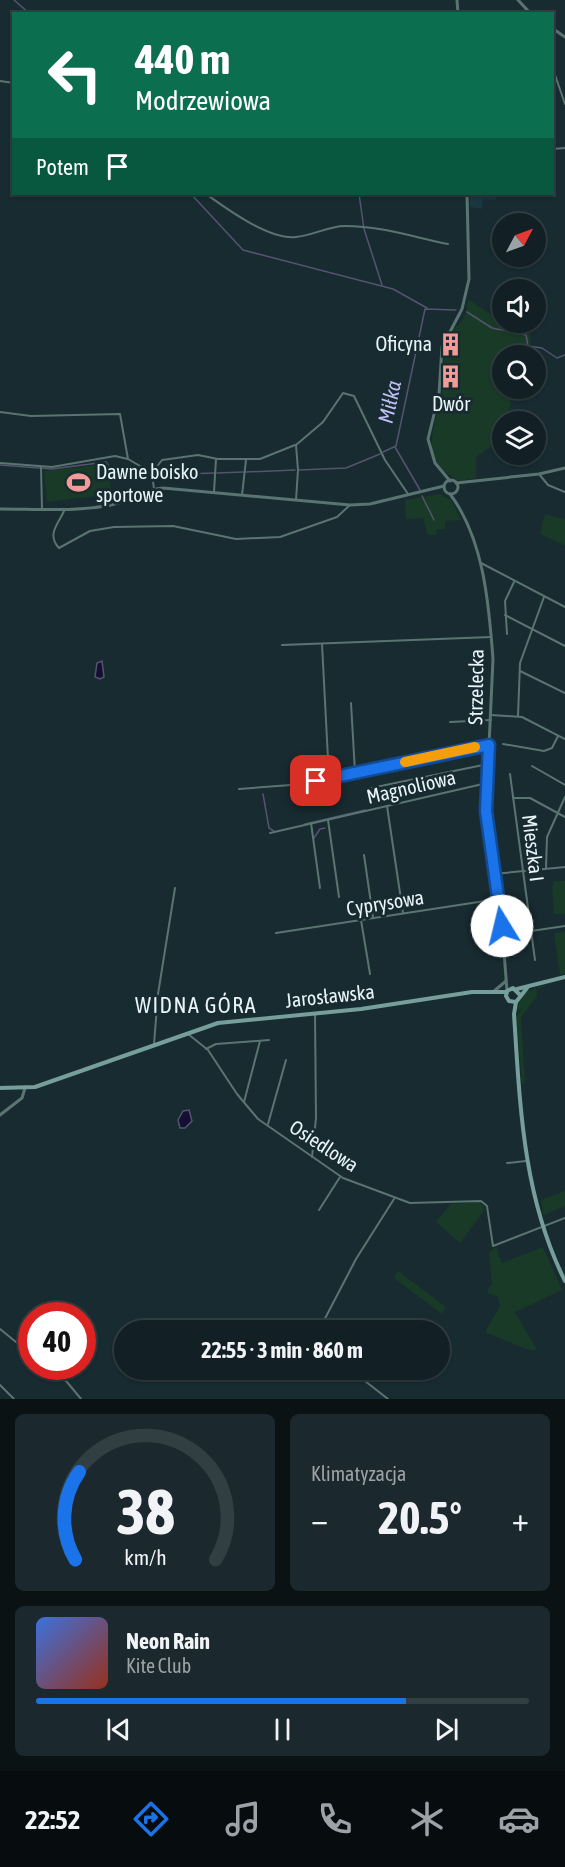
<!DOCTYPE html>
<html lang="pl">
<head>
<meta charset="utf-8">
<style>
	body { margin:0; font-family:"Asap Condensed",sans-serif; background:#1b282d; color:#f1f3f6; height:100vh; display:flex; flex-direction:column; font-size:22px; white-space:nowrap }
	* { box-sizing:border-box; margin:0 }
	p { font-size:20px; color:#9ca3a7 }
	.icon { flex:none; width:33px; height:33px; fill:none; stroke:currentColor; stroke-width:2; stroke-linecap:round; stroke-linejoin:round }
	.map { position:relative; height:1399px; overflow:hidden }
	.side { display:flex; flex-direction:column; gap:15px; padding:15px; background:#0a1214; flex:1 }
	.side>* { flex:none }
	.hud { position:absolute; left:12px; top:12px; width:542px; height:183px; border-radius:0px; box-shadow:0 2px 4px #0004,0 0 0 2px #313e42; background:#0b6e4f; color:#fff; overflow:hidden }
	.needle { width:39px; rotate:49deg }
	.tools { position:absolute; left:492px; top:213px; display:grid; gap:12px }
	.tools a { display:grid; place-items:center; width:54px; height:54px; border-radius:50%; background:#122025; box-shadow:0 2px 4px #0004,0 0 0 2px #313e42; font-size:30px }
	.speed { position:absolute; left:18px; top:1302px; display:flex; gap:12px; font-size:30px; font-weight:700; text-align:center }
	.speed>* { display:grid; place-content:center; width:78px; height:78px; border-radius:50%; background:#122025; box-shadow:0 2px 4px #0004,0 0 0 2px #313e42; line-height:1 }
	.speed .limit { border:9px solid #d22; background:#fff; color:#111 }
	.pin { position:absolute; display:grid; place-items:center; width:51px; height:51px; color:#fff; margin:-26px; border-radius:12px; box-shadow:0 3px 9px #0006 }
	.me { position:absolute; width:66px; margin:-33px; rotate:351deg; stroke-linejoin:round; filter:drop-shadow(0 0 4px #0008) }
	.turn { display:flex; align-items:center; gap:21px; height:126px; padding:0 24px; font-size:27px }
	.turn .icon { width:78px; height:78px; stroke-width:2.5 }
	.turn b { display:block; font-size:42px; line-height:51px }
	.then { display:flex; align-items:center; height:57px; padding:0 24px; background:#0003; gap:12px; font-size:22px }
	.big { font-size:45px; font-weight:700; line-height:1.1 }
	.side .widget { flex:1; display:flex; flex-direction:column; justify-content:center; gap:9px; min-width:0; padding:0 21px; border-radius:9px; background:#1b282d }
	.side .dial { align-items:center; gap:0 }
	.dial svg { height:156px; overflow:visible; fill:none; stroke:#313e42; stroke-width:7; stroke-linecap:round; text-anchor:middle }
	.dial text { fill:#f1f3f6; stroke:none }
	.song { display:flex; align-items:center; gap:18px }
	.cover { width:72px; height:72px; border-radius:9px; background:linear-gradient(135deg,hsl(220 70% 55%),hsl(10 70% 35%)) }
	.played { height:6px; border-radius:3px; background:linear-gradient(90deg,#1a73e8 75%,#313e42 75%) }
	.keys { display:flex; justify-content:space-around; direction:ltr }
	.heat { display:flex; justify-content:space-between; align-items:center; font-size:33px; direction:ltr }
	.side .tiles { flex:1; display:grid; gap:15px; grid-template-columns:1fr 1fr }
	.widget:last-child { grid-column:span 2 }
	.trip { position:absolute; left:114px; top:1320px; width:336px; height:60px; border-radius:30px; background:#122025; box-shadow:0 2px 4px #0004,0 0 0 2px #313e42; font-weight:700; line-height:60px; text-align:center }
	.dock { display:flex; height:96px; justify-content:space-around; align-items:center; background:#070d0f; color:#9ca3a7 }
	.dock .icon { width:42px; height:42px }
	.dock .active { color:#1a73e8 }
	.dock b { font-size:27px; color:#f1f3f6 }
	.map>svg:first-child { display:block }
	.built { fill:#1a363e }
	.green { fill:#193a26 }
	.water { fill:#151033; stroke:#54546e; stroke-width:1.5 }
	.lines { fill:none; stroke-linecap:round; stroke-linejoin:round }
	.stream { stroke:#54546e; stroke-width:1.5 }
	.minor { stroke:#5a7471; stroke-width:2 }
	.tertiary { stroke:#5a7471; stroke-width:3 }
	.secondary { stroke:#769f9b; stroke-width:4 }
	.route-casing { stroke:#114b97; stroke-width:15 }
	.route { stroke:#1a73e8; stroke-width:10 }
	.slow { stroke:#f59e0b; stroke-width:10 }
	.labels { text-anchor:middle; stroke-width:6; stroke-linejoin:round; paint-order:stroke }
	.poi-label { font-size:20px; fill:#e8f4f8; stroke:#182b31; text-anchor:end }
	.street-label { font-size:20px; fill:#e8f4f8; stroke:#182b31 }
	.water-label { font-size:21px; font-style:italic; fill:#c0bff6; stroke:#182b31 }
	.quarter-label { font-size:22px; letter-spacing:1.5px; fill:#e8f4f8; stroke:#182b31 }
</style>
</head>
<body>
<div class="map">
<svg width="565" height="1399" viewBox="0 0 565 1399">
	<rect width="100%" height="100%" fill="#182b31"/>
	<path class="built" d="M470,194H496V200L483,199L482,209L470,207Z"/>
	<g class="green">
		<path d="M468,299L502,322L530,331V346H523L521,355L502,356V388L514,389L506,421L502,422V442L496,443L476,457V478L460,481C416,460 435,429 442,392C445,374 442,355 447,337C449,330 460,325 462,321C466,316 467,305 468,299Z"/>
		<path d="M107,464L112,494L47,502L44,471Z"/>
		<path d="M440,494L451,500L461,520L445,521V529L436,530L437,535H428L423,518L406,519L405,500Z"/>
		<path d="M545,514L565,520V545L540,534Z"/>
		<path d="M554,881H565V914H554L552,888Z"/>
		<path d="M565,932V974L560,975L554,933Z"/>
		<path d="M548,983L543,987L536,988L537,996L521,1017L525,1083H522L516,1016L523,1008L516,1011L519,1003L517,1004L523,993Z"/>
		<path d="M565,1191V1206L543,1215L541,1200Z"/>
		<path d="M479,1202L485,1209L460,1243L436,1222L451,1204Z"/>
		<path d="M496,1247L502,1263L543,1247L562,1290L515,1312L537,1350H529L485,1332L500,1306L498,1297L488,1293V1289L492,1284L489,1252Z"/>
		<path d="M398,1271L446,1307L442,1314L394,1278Z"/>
	</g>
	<g class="water">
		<path d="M102,661L104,677L100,679L95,677L97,663Z"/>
		<path d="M189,1110L192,1121L185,1128H180L178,1120L183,1111Z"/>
	</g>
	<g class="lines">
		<g class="stream">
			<path d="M14,0L30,14"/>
			<path d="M191,194L243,250L393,289L427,308"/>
			<path d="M359,194L364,229L382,285"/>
			<path d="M467,312L492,328L526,335L528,346L542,348L557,358L565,355"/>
			<path d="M395,447L420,490"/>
			<path d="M383,452L396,446L425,309L456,310"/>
			<path d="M0,465L52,469L106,462L118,478L151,475"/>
			<path d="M299,470L346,468L380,454"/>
			<path d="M246,472L295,470"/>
			<path d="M217,473L243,472"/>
			<path d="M155,475L214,473"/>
			<path d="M422,496L434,520"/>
			<path d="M263,794L269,828L274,831"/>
			<path d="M305,824L365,810"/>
			<path d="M314,838L320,829L325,828"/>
		</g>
		<g class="minor">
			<path d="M552,66L565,104"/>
			<path d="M0,81L14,83"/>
			<path d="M552,149L565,148"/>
			<path d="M206,194C227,209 269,240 296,237C312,236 328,226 345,226C381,226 413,237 448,244"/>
			<path d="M0,412L31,416L120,414L128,459L152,473"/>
			<path d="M0,463L52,467L115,456L128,459"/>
			<path d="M41,467L42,509"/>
			<path d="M539,474L548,485L565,492"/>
			<path d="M154,489L152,473L162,460L198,455L218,459H260L295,445"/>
			<path d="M214,492L216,459"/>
			<path d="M242,495L246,460"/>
			<path d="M296,500L298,470L296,445L323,422L343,393L354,396L385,460L408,494"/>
			<path d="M64,511C59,523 46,534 59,548L90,531L114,527L173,526L236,539L280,537L337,517L350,505"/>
			<path d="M481,563L565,607"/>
			<path d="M505,615L565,646"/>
			<path d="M507,634L505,601L514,582"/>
			<path d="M322,644L329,778"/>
			<path d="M282,645L491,637"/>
			<path d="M520,671L565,693"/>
			<path d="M351,703L355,772"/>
			<path d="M491,715L522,717L565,739"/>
			<path d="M518,716L520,663L544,597"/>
			<path d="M450,722L491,720"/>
			<path d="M503,744L544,751L552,748L558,736"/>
			<path d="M532,766L565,785"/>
			<path d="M510,774L535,960"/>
			<path d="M371,788L488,764"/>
			<path d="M239,789L304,784L489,745"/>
			<path d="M513,798H530L565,817"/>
			<path d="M387,806L403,913"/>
			<path d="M328,820L339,897"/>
			<path d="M311,823L320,888"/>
			<path d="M270,833L487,783"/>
			<path d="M364,855L373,917"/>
			<path d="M546,868L547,837L565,797"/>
			<path d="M494,874L565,867"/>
			<path d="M361,920L370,974"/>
			<path d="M531,931L565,926"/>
			<path d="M276,933L498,899"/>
			<path d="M188,1034L208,1050L237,1094L258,1119L343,1178L410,1203L481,1201L487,1206L493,1246L565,1218"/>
			<path d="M154,1044L158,994L175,888"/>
			<path d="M206,1049L216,1044L269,1040"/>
			<path d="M244,1102L260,1041"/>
			<path d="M268,1124L286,1060"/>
			<path d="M312,1157L316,1118L315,1014"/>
			<path d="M507,1163L526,1161"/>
			<path d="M319,1210L340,1177"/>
			<path d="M0,1329L32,1355"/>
			<path d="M319,1330L356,1259L394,1199"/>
			<path d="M46,1366L67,1382L81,1399"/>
			<path d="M351,1370L388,1399"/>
			<path d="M0,1385L14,1399"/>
		</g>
		<g class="tertiary">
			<path d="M457,0L458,14"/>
			<path d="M518,0L531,14"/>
			<path d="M552,28L565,37"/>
			<circle cx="451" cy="487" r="7"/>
			<path d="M450,481L435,463L428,439L439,394L442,347L462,309L469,279L467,194"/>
			<path d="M456,483L539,474L565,468"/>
			<path d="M450,494C484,539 489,605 493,659L486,811L502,925L507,991"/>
			<path d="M0,509C36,509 76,512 111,505C129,502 145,489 163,488L350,505L370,504L444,486"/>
			<path d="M493,992L506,981"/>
			<path d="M0,1115L22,1098L25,1088"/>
		</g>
		<g class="secondary">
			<path d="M517,989L565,977"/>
			<path d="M520,995L513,988L507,991L506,996L509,1001L516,1002L527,988"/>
			<path d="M516,1002L514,1014C520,1106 523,1197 565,1281"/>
			<path d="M0,1088L35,1087L218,1023L361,1009L472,992H507"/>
		</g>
	</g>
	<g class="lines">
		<defs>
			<path id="route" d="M316,781L489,745L486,811L502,926"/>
		</defs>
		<use href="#route" class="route-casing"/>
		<use href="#route" class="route"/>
		<path class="slow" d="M405,762L475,747"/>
	</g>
	<defs>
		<symbol id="building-bare" viewBox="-9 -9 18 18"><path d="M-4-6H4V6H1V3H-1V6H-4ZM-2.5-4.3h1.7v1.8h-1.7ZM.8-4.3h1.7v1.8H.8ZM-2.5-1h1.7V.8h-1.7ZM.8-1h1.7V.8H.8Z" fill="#f59b97" stroke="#182b31" stroke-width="2.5" paint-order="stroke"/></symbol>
		<symbol id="stadium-bare" viewBox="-9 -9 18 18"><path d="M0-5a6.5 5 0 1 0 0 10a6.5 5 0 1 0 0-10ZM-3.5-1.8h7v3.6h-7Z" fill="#f59b97" stroke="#182b31" stroke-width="2.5" paint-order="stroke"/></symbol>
	</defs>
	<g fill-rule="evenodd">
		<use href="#building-bare" x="434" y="328" width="33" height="33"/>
		<use href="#building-bare" x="434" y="360" width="33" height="33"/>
		<use href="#stadium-bare" x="62" y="466" width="33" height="33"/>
	</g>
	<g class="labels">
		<g class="poi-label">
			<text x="432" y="351">Oficyna</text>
			<text x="451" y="411" text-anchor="middle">Dwór</text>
			<text x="96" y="479" text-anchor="start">Dawne boisko<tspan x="96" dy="23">sportowe</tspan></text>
		</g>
		<g class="street-label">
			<text transform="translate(476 687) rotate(-89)" y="7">Strzelecka</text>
			<text transform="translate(411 787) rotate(-13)" y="7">Magnoliowa</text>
			<text transform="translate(533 848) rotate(83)" y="7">Mieszka I</text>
			<text transform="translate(385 903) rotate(-9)" y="7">Cyprysowa</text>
			<text transform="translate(330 996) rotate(-6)" y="7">Jarosławska</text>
			<text transform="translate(324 1146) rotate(33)" y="7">Osiedlowa</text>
		</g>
		<g class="water-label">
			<text transform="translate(390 402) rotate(-78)" y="7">Miłka</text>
		</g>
		<g class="quarter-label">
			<text x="196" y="1013">WIDNA GÓRA</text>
		</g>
	</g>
</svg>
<div class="tools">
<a><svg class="needle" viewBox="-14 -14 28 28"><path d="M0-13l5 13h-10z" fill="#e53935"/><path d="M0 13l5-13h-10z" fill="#9ca3a7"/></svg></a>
<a><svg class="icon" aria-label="sound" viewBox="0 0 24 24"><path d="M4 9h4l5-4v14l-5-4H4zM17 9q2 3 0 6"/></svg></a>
<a><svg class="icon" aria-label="search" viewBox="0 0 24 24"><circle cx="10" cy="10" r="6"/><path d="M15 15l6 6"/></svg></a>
<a><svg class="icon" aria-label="layers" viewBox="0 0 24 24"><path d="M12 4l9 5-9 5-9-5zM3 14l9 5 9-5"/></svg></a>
</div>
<div class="speed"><div class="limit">40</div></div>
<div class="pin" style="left:316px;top:781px;background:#d93025"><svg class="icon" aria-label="arrive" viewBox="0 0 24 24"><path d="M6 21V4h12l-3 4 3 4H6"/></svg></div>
<svg class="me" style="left:502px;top:926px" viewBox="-20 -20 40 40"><circle r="19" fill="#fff"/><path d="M0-13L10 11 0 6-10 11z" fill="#1a73e8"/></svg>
<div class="trip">22:55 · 3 min · 860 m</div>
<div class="hud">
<div class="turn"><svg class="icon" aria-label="left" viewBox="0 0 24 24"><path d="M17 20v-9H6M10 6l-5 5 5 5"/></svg><div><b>440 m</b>Modrzewiowa</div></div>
<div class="then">Potem<svg class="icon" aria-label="arrive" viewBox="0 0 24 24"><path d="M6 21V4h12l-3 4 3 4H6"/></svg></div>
</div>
</div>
<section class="side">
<div class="tiles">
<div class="widget dial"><svg viewBox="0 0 100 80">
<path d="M14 69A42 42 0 1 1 86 69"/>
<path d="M14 69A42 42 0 0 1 16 24" stroke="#1a73e8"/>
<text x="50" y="56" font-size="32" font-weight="700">38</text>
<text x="50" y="72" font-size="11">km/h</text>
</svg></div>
<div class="widget"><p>Klimatyzacja</p>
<div class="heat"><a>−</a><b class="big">20.5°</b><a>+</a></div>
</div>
<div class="widget">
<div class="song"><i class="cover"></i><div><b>Neon Rain</b><p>Kite Club</p></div></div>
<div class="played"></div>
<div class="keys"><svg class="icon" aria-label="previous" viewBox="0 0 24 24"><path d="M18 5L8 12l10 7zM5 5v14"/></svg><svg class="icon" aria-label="pause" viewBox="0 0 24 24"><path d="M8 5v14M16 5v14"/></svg><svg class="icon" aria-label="next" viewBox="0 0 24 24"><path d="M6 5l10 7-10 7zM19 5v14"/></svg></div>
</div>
</div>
</section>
<nav class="dock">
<b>22:52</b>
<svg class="icon active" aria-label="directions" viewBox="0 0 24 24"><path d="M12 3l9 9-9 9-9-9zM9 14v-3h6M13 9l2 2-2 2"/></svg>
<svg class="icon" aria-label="music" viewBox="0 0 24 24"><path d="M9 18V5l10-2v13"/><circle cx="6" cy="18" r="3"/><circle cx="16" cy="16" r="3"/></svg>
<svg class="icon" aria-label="phone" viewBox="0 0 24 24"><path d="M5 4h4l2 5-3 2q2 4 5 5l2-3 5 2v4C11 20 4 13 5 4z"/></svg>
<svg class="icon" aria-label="climate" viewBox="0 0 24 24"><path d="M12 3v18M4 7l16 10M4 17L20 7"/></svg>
<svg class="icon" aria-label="car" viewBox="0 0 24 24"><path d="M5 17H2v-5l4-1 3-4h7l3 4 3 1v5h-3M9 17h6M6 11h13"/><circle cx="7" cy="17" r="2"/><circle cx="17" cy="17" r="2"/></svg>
</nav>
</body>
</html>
